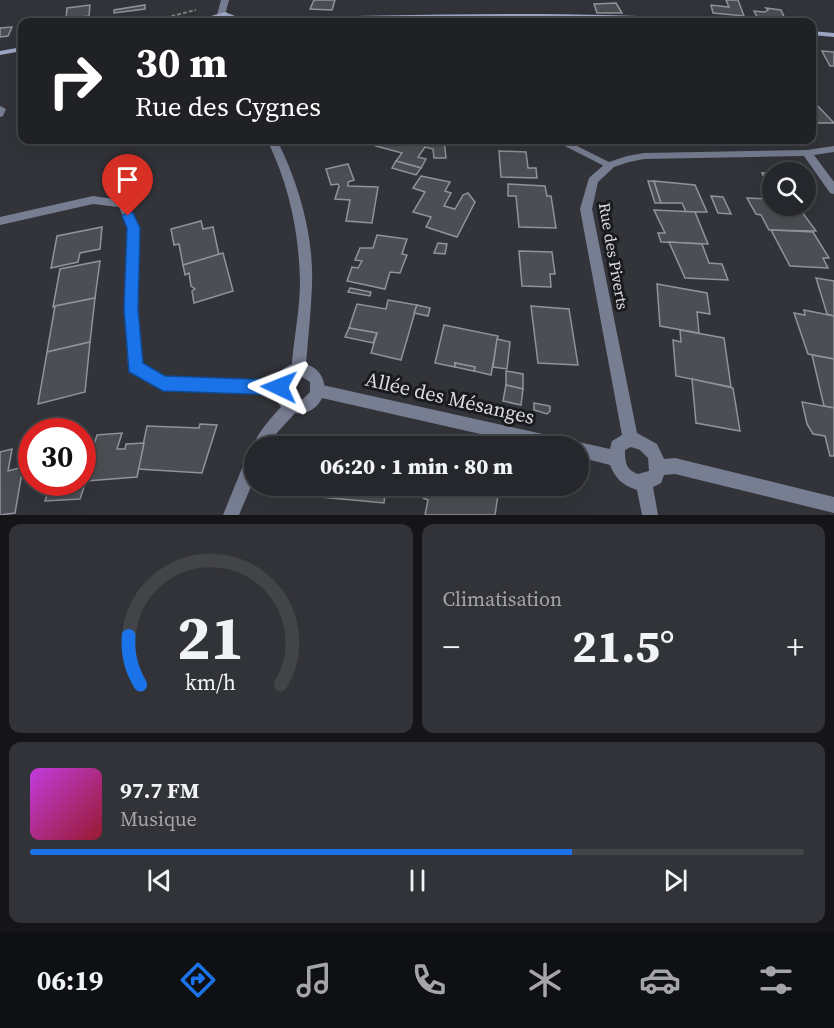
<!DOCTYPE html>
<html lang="fr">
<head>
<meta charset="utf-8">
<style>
	body { margin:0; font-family:"Source Serif 4",serif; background:#323338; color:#f1f3f6; height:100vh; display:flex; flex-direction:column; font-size:22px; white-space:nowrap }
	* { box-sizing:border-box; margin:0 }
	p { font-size:20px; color:#a4a5a9 }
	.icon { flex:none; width:33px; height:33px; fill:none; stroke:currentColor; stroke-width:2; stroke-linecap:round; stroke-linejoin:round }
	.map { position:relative; height:515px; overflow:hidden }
	.panel { display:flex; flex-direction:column; gap:9px; padding:9px; background:#151518; flex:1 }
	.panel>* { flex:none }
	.hud { position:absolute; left:18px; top:18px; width:798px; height:126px; border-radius:12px; box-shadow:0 6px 24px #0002,0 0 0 2px #424448; background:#202124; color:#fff; overflow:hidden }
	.fabs { position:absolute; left:762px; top:162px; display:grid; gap:12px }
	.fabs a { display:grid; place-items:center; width:54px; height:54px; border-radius:50%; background:#26272c; box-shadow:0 6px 24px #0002,0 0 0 2px #424448; font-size:30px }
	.speed { position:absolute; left:18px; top:418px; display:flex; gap:12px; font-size:30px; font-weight:700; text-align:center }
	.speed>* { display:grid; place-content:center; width:78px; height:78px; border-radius:50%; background:#26272c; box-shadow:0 6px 24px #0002,0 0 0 2px #424448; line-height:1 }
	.speed .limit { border:9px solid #d22; background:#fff; color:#111 }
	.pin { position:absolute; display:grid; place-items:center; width:51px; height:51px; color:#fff; margin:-62px -26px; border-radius:50% 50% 50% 0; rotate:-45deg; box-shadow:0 0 6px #0007 }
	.pin .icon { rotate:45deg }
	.me { position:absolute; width:66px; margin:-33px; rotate:272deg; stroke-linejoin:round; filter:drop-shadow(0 0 4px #0008) }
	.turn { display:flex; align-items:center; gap:21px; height:126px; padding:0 18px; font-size:27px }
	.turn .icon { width:78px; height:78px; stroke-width:2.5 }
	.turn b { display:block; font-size:42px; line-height:51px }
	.big { font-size:45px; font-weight:800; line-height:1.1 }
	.panel .tile { flex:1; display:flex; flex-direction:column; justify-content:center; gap:9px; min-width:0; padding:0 21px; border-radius:12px; background:#323338 }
	.panel .dial { align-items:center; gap:0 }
	.dial svg { height:156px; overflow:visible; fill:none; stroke:#424448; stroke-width:7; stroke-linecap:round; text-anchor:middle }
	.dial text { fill:#f1f3f6; stroke:none }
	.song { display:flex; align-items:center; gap:18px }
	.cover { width:72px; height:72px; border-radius:9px; background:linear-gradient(135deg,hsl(290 70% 55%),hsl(350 70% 35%)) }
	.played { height:6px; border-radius:3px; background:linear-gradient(90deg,#1a73e8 70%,#424448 70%) }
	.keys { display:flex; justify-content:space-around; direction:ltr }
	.heat { display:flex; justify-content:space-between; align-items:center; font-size:33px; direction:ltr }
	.panel .tiles { flex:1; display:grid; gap:9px; grid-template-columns:1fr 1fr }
	.tile:last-child { grid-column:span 2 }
	.trip { position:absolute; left:244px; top:436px; width:345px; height:60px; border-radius:30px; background:#26272c; box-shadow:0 6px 24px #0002,0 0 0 2px #424448; font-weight:800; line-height:60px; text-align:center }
	.tabs { display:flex; height:96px; justify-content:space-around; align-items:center; background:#0f1012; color:#a4a5a9 }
	.tabs .icon { width:42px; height:42px }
	.tabs .active { color:#1a73e8 }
	.tabs b { font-size:27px; color:#f1f3f6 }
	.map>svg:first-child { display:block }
	.building { fill:#4c4e54; stroke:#91939b; stroke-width:1.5 }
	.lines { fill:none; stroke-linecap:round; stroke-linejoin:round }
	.path { stroke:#7c7e83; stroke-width:2; stroke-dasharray:4 2; stroke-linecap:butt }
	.service { fill:#787e92; fill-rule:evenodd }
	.minor { fill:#787e92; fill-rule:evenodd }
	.tertiary { fill:#787e92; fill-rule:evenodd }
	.secondary { fill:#9fa8c7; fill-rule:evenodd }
	.route { fill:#1a73e8; stroke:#114b97; stroke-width:1.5 }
	.labels { text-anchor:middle; stroke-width:6; stroke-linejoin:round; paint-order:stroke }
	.street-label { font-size:16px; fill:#dddee2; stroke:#1a1b1e }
	.near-street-label { font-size:20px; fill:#dddee2; stroke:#1a1b1e }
</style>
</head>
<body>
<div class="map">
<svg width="834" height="515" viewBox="0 0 834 515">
	<rect width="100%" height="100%" fill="#32343a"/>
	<g class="building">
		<path d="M314,0H335L332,10L310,9Z"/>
		<path d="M726,0H738L744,16L713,13L711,5L729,7Z"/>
		<path d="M616,3L622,13H597L594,4Z"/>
		<path d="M90,5L89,16L66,19L67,8Z"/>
		<path d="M145,5V9L114,13V10Z"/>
		<path d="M766,8L781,10L786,21L760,22L754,11L765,12L768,10Z"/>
		<path d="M12,27L8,36L0,37V28Z"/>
		<path d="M822,51L834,52V66H830Z"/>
		<path d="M812,101H813L834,123H812Z"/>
		<path d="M381,140H444L446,158H434L433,149L425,147L418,157L426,159L421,168L396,161L402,153L376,146Z"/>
		<path d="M499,151L526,152L528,168H536L537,178L501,177Z"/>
		<path d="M396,161L421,168L416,175L392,168Z"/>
		<path d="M348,164L354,180L348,182V186L378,187L372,223L346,221L350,200L335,199L339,186L338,184L331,185L326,169Z"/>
		<path d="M762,173H772V192Z"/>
		<path d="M421,176L450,182L445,191L451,193L444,206L455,209L463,195L468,193L475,202L457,237L426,227L431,217L413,212L425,192L413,188Z"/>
		<path d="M648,181H654L661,203H655Z"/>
		<path d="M654,181L695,185L707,212H686L682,203H661Z"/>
		<path d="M508,184L545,186L547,196H551L556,228L519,227L516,196H508Z"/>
		<path d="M711,196L723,197L731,214L718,213Z"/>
		<path d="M747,198L772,199V206H805L807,209L799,208L816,231L769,230L761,215L756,214Z"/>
		<path d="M654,210L695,212L708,244L661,242L658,233H665Z"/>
		<path d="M201,221L203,229L213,227L219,255L183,265L179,244L174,245L171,229Z"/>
		<path d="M102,227L100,249L80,253L78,262L51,268L57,236Z"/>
		<path d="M771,230L813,232L829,258H823L828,268L790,266Z"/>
		<path d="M377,235L407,239L402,254L407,255L400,273L390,272L385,289L347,281L352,267L358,268L362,261L355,260L360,248H373Z"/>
		<path d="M669,242L702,244L709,263L722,264L728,280L685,278Z"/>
		<path d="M438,243L447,244L445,254L434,253Z"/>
		<path d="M519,251L552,252L555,274H550L551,287L522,286Z"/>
		<path d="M223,253L233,291L194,303L192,291L195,289L191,286L189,273L185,275L183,265Z"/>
		<path d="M100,261L95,298L53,307L60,269Z"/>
		<path d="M816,278L834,281V316L827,314Z"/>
		<path d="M657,284L707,293L710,314L697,312L699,333L660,326Z"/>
		<path d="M350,288L371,292L370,296L348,292Z"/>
		<path d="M95,298L90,342L47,352L55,306Z"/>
		<path d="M388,300L417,305L401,360L371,353L377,333L349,328L357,304L386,309Z"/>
		<path d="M417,305L430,308L428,316L414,313Z"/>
		<path d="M531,306L569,309L578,365L538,363Z"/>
		<path d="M804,310L834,316V359L808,354L794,313L805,315Z"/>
		<path d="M444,325L498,336L491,375L474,371L475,367L455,363V367L435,363Z"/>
		<path d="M349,328L377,333L373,343L345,337Z"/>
		<path d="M680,330L724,338L731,387L676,376L673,340L681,342Z"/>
		<path d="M497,339L510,342L507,369L493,367Z"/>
		<path d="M90,342L85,392L38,404L47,352Z"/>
		<path d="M812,355L834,359V408L824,406Z"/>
		<path d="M455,363L475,367L474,371L455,367Z"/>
		<path d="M506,371L523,374V389L506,385Z"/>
		<path d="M692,379L733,388L740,431L696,423Z"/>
		<path d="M506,385L523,389L521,405L503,401Z"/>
		<path d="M802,402L834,408V456H830L825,436L813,434L807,424Z"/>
		<path d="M534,403L550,406V411L547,414L534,410Z"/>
		<path d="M200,424L217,425L202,473L138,469L147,426L199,428Z"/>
		<path d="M122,433L117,449H125L126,444L144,443L137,477L86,481L80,499L45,501L51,483H82V452L92,451L97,435Z"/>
		<path d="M12,449L8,471L23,467L15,513L0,515V452Z"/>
		<path d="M312,486H386L384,503L310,496Z"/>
		<path d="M426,486L499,488L495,515H425L428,500L423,498Z"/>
	</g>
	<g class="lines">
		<path class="path" d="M148,22L196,10"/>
		<path class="service" d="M553,140H565L615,165L614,167H606Z"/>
		<g class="minor">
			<path d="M221,0H229L225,15L221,17L217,15Z"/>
			<path d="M0,106L6,109L3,116L0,117Z"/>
			<path d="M834,146V152L814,155L834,182V194L830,193L804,156L644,159L629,162L614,167L598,182L592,209L637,433L657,444L664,459L675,458L834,497V513L675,474L664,475L661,483L653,487L658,515H642L637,490C622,485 616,479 610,465L579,457V447H537L313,396L311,391L313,386L318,384L610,449L612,441L622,435L580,209L589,178L606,163L627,156L644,153L807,150ZM631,447L640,450L648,458L649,471L638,474C626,470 625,462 625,450Z"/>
			<path d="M93,196L127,201L140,228L137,309L142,364L165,376L279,380L284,382L286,387L284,392L279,394L163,390L130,371L128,367L125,309L128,228L119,207L93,204L0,225V217Z"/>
		</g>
		<path class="tertiary" d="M267,140H277C299,184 314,236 312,286C311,312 308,338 306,364C318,368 324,376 325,390C321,405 311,415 295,413L276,434L269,447H255V477L239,515H223L249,451L253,450L252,447C259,431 270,419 281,407C268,391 272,372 292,364C294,337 300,309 300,282C299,232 289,184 267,140ZM301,376L310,382V392L303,399L295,400L288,393V384L294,377Z"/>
		<g class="secondary">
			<path d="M225,12L240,18C397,16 555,9 712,20L716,22L504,19L232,22V19C224,15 218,17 212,22H204L211,16Z"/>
			<path d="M812,31L834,33V37L812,35Z"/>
			<path d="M22,47V51L0,55V51Z"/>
		</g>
	</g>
	<path class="route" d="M128,212L133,213L140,228L138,309L143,363L165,376L279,380L285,382L288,387L285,393L279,395L163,391L129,372L124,309L127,228L122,216Z"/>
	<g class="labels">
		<g class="street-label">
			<text transform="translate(614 256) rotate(80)" y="6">Rue des Piverts</text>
		</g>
		<g class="near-street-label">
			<text transform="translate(450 398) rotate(13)" y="7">Allée des Mésanges</text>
		</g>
	</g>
</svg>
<div class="fabs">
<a><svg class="icon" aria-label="search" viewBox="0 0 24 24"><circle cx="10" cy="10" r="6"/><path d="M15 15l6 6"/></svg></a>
</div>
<div class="speed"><div class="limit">30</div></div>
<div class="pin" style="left:128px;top:216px;background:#d93025"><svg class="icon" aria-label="arrive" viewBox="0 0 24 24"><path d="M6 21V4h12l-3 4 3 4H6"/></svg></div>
<svg class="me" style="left:279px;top:387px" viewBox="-20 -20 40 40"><path d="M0-17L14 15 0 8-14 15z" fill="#1a73e8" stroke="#fff" stroke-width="4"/></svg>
<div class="trip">06:20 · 1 min · 80 m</div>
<div class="hud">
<div class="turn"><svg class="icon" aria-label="right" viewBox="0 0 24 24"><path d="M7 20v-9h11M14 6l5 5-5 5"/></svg><div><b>30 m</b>Rue des Cygnes</div></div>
</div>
</div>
<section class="panel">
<div class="tiles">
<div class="tile dial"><svg viewBox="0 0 100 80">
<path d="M14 69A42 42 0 1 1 86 69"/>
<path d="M14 69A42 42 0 0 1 8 44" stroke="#1a73e8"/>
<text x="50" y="56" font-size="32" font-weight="700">21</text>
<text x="50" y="72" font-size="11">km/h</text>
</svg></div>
<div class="tile"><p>Climatisation</p>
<div class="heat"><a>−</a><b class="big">21.5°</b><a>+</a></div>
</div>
<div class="tile">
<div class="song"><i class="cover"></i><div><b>97.7 FM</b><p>Musique</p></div></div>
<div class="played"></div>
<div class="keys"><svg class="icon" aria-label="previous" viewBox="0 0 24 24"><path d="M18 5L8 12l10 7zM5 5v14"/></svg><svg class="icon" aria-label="pause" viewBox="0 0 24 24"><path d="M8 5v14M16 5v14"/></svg><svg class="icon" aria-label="next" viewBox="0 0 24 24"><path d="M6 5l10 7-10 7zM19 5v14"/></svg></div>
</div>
</div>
</section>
<nav class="tabs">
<b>06:19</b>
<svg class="icon active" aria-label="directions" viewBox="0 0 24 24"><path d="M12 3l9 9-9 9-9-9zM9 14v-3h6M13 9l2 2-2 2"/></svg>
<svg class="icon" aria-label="music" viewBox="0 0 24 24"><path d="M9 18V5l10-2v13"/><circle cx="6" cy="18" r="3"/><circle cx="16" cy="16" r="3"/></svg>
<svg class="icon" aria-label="phone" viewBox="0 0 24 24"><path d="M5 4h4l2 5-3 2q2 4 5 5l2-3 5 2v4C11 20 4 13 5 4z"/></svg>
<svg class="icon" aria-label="climate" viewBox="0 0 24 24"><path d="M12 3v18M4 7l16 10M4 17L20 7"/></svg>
<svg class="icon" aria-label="car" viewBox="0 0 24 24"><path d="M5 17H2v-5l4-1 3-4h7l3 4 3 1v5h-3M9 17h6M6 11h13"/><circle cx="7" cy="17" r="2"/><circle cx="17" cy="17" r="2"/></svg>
<svg class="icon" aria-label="filters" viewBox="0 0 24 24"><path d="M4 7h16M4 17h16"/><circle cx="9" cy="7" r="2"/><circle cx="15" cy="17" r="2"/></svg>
</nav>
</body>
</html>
